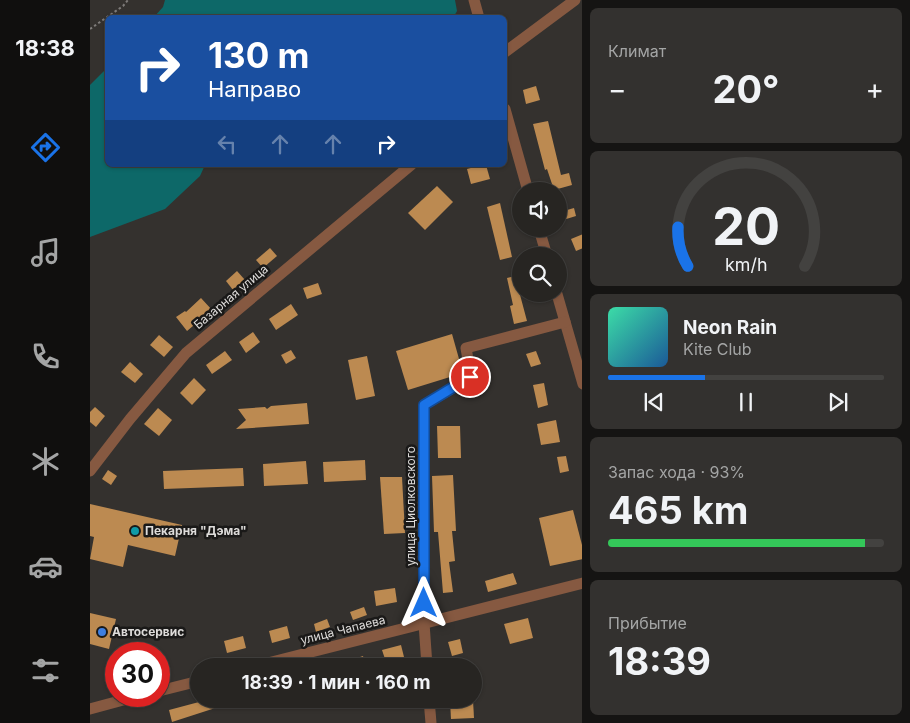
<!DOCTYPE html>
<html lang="ru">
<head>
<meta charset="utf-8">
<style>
	body { margin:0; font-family:Inter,sans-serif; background:#33312f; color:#f1f3f6; height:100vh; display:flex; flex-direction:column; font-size:19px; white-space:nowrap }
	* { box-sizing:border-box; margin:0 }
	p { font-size:16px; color:#a4a5a5 }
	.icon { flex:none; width:28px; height:28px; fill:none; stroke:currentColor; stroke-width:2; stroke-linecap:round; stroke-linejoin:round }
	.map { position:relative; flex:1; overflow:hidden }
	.panel { display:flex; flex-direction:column; gap:8px; padding:8px; background:#151413; width:328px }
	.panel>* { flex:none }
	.hud { position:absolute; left:15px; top:15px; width:402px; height:152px; border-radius:8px; box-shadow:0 1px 4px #0004,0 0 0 1px #434240; background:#1a4fa0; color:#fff; overflow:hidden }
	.controls { position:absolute; left:422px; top:182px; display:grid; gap:10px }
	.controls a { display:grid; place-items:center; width:55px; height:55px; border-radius:50%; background:#272522; box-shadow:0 1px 4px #0004,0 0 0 1px #434240; font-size:25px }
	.speed { position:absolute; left:15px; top:642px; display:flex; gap:10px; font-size:25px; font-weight:700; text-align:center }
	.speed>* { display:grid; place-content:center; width:65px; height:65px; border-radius:50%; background:#272522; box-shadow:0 1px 4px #0004,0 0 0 1px #434240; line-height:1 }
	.speed .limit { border:8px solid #d22; background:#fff; color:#111 }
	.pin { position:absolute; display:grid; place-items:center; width:42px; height:42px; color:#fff; margin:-21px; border:2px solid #fff; border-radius:50%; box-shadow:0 1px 5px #0007 }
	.me { position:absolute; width:55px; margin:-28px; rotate:0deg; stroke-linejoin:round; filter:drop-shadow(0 0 4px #0008) }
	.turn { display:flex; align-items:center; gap:18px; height:105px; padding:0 20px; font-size:22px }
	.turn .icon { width:65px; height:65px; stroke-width:2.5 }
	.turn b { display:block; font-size:35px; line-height:42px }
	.lanes { display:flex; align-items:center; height:48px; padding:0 20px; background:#0003; justify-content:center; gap:25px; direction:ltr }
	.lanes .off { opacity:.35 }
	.big { font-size:38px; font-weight:700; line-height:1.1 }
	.panel .tile { flex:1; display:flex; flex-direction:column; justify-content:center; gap:8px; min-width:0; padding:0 18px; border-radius:8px; background:#33312f }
	.panel .dial { align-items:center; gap:0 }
	.dial svg { height:130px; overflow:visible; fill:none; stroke:#434240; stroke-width:7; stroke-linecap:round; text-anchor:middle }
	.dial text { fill:#f1f3f6; stroke:none }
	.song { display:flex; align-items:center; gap:15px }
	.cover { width:60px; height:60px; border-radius:8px; background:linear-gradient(135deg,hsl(160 70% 55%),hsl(210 70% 35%)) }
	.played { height:5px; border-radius:2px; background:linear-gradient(90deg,#1a73e8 35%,#434240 35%) }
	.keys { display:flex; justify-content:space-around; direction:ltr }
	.heat { display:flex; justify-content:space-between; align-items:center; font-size:28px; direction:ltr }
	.charge { height:8px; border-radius:4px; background:linear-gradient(90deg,#34c759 93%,#434240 0) }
	.trip { position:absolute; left:100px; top:658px; width:292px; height:50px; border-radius:25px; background:#272522; box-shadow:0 1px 4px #0004,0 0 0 1px #434240; font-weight:700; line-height:50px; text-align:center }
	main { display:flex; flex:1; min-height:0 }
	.dock { display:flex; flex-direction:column; width:90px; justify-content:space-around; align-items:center; background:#100f0e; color:#a4a5a5 }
	.dock .icon { width:35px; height:35px }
	.dock .current { color:#1a73e8 }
	.dock b { font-size:22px; color:#f1f3f6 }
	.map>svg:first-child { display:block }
	.water { fill:#0d6868 }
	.building { fill:#bc8a51 }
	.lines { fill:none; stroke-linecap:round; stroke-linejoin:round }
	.path { stroke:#7e7b79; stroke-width:2; stroke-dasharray:2.5 2.5; stroke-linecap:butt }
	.minor { stroke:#865941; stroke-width:11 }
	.route-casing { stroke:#114b97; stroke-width:12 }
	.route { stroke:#1a73e8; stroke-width:9 }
	.culture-dot { fill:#0f9aa8; stroke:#1a1918; stroke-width:2 }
	.shop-dot { fill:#3f7fe0; stroke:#1a1918; stroke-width:2 }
	.labels { text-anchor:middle; stroke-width:5; stroke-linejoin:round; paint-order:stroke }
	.street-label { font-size:12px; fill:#dedcda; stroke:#1a1918 }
	.poi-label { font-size:12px; font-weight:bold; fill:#dedcda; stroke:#1a1918; text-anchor:start }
</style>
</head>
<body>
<main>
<nav class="dock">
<b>18:38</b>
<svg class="icon current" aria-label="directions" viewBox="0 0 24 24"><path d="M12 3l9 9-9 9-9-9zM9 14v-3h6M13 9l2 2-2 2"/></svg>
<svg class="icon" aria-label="music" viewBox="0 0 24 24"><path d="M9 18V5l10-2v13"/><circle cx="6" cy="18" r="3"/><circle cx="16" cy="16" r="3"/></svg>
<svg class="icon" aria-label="phone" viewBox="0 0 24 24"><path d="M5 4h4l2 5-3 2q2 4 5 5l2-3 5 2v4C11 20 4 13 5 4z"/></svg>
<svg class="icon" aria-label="climate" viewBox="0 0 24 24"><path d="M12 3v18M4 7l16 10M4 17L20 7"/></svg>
<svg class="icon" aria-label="car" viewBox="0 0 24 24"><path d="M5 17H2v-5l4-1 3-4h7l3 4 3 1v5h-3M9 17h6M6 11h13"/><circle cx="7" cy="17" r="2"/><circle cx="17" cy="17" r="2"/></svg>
<svg class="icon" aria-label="filters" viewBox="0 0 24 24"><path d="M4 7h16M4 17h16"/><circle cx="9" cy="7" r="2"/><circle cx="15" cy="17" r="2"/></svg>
</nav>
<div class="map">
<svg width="493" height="723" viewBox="0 0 493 723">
	<rect width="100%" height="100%" fill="#34312e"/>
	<g class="water">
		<path d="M75,0H365L367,11L363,18L64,17L73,7Z"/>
		<path d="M17,68L18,165H115L110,176L75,209L0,237V85Z"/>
	</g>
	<g class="building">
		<path d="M446,86L450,100L436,104L433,90Z"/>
		<path d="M458,121L471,175L479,173L482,185L464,190L457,169L455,170L443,124Z"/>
		<path d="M392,165H396L400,179L381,184L377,169Z"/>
		<path d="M347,186L363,202L335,230L318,213Z"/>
		<path d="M410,203L422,257L410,260L397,207Z"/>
		<path d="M484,208L486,216L473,220L470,212Z"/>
		<path d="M493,234V248L486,251L481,239Z"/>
		<path d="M180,248L187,256L173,268L166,260Z"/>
		<path d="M147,271L155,280L143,290L136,281Z"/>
		<path d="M429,275L431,287V290L429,291L437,321L424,324L420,306L423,305L417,278Z"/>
		<path d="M228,283L232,294L217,299L213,288Z"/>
		<path d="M111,298L122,310L97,331L86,317L95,311L96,312Z"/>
		<path d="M201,304L208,315L186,330L179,319Z"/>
		<path d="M163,332L170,342L156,353L149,342Z"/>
		<path d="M362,334L373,373L318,390L306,351Z"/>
		<path d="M69,335L83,347L74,357L60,345Z"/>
		<path d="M201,350L206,358L196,364L191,355Z"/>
		<path d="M135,351L142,360L122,374L116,365Z"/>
		<path d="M446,351L451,364L441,367L436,354Z"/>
		<path d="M277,356L285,396L266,400L258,360Z"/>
		<path d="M40,362L53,374L45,383L31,372Z"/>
		<path d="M104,378L116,390L102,405L90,393Z"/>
		<path d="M454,383L458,405L448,408L443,385Z"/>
		<path d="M217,403L219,424L146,429L156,420L148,409L175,407L177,409L181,406Z"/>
		<path d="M5,407L15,416L6,427L0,422V412Z"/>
		<path d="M68,408L82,420L69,436L54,424Z"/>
		<path d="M466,420L470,442L451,445L447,424Z"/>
		<path d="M347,426H370L371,458H348Z"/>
		<path d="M476,456L479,471L470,473L467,457Z"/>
		<path d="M275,460L276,480L234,482L233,462Z"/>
		<path d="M216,461L218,484L174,486L173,464Z"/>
		<path d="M153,468L154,486L74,489L73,471Z"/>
		<path d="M18,470L27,476L21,485L12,479Z"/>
		<path d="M363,475L366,531H362L365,561L359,562L363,592L353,593L348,532H344L342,476Z"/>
		<path d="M290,477H312L315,533L294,534Z"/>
		<path d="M0,504L92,525L85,556L38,545L33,567L0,559L4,537L0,536Z"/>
		<path d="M483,510L493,549V559L460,566L449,518Z"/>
		<path d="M423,573L427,584L398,592L395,581Z"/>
		<path d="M305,588L307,602L286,606L284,591Z"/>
		<path d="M274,607L277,615L263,620L260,612Z"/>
		<path d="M0,613L26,619L19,649L0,644Z"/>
		<path d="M438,618L443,638L420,644L414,624Z"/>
		<path d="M237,619L240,627L226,632L224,624Z"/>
		<path d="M197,626L200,638L182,643L179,631Z"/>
		<path d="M153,636L156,648L137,653L134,641Z"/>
		<path d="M370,639L373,653L362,656L358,642Z"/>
		<path d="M311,645L314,657L296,662L292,650Z"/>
		<path d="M273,656L275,664L269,666H247V665Z"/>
		<path d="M115,699H147V701L82,722L79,710L109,702L108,701Z"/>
		<path d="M383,700L384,718L361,719L360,701Z"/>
	</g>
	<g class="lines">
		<path class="path" d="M0,29L33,6L38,0"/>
		<g class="minor">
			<path d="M384,0L389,18"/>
			<path d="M415,52L485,0"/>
			<path d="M415,109L438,191"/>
			<path d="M449,229L457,256"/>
			<path d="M467,294L493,384"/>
			<path d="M0,471L40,419L96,353L321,165"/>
			<path d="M166,666L493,583"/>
			<path d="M337,666L334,623V405L381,377L376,348L475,322"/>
			<path d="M69,691L109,681"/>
			<path d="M339,699L341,723"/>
			<path d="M0,709L48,696"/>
		</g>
	</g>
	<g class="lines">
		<defs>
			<path id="route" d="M334,603V405L380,377"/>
		</defs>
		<use href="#route" class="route-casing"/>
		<use href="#route" class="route"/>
	</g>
	<circle class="culture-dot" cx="45" cy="531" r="5"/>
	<circle class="shop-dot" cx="12" cy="632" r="5"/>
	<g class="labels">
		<g class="street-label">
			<text transform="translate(141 297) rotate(-40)" y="4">Базарная улица</text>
			<text transform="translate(321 506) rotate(-90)" y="4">улица Циолковского</text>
			<text transform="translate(253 630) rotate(-14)" y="4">улица Чапаева</text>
		</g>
		<g class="poi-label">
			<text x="55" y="535">Пекарня "Дэма"</text>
			<text x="22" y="636">Автосервис</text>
		</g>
	</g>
</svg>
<div class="controls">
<a><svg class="icon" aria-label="sound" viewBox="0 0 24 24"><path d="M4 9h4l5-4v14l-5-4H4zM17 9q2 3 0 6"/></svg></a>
<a><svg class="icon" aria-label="search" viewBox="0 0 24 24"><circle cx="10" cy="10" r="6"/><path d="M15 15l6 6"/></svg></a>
</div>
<div class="speed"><div class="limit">30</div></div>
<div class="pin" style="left:380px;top:377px;background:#d93025"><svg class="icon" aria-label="arrive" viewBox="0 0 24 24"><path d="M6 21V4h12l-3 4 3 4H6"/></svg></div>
<svg class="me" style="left:334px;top:603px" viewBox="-20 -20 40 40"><path d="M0-17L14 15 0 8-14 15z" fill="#1a73e8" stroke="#fff" stroke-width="4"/></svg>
<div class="trip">18:39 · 1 мин · 160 m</div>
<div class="hud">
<div class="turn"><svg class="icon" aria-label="right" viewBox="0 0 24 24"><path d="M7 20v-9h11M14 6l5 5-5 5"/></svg><div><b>130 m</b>Направо</div></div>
<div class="lanes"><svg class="icon off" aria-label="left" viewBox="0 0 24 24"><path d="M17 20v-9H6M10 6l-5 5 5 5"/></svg><svg class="icon off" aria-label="ahead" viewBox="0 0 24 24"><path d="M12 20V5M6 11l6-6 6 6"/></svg><svg class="icon off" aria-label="ahead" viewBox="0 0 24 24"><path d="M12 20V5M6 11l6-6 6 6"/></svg><svg class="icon" aria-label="right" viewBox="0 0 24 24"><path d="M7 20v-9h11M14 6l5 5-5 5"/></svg></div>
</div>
</div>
<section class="panel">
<div class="tile"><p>Климат</p>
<div class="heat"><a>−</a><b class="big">20°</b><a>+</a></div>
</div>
<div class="tile dial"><svg viewBox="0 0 100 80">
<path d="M14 69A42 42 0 1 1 86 69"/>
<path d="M14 69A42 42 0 0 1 8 45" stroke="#1a73e8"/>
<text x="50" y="56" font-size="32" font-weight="700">20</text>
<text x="50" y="72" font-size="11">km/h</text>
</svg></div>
<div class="tile">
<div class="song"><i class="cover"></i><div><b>Neon Rain</b><p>Kite Club</p></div></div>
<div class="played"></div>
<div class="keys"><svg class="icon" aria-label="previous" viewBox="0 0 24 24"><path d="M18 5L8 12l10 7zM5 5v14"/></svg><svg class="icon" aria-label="pause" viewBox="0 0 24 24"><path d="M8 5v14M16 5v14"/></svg><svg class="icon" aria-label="next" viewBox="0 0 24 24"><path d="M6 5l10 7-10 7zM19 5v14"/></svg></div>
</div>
<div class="tile"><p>Запас хода · 93%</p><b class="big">465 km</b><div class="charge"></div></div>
<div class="tile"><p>Прибытие</p><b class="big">18:39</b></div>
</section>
</main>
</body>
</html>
